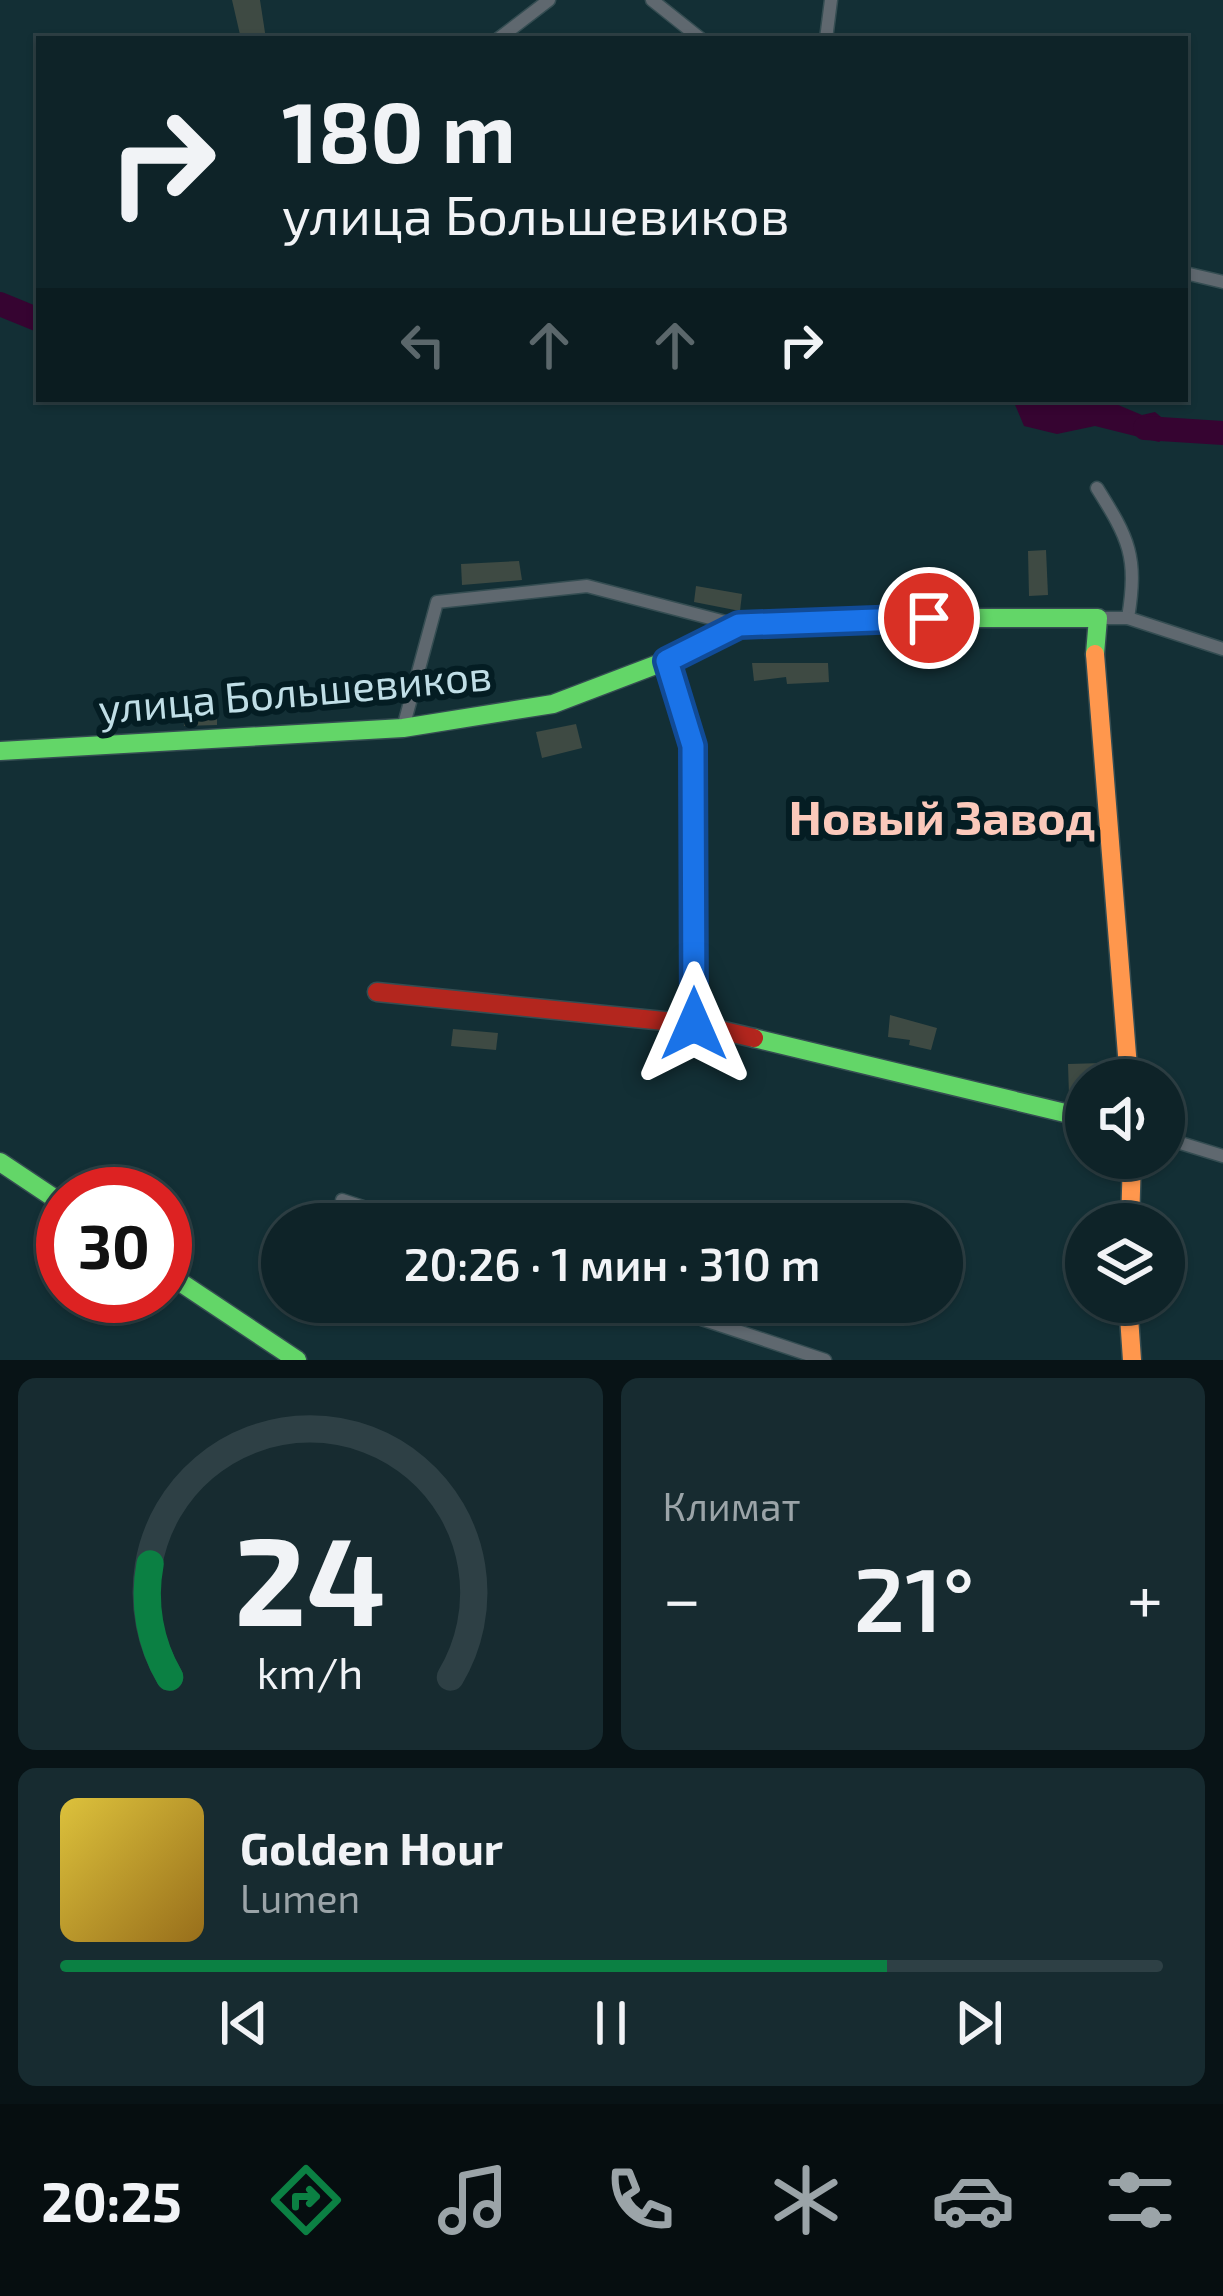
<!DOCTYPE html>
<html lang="ru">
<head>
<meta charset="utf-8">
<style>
	body { margin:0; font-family:"Exo 2",sans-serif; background:#172b30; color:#f1f3f6; height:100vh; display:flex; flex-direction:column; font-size:45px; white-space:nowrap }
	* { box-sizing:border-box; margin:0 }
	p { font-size:39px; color:#9ba4a8 }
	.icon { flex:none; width:66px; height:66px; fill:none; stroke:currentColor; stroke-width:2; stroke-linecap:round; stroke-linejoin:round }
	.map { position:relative; height:1360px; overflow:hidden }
	.drawer { display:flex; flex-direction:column; gap:18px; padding:18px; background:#081316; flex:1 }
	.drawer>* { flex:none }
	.hud { position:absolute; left:36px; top:36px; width:1152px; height:366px; border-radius:0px; box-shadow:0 3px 9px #0004,0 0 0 3px #2e4045; background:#0e2328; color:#f1f3f6; overflow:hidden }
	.buttons { position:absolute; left:1065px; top:1059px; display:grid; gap:24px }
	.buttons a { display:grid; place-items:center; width:120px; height:120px; border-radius:50%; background:#0e2328; box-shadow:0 3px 9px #0004,0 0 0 3px #2e4045; font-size:60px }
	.speed { position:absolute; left:36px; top:1167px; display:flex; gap:24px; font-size:60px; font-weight:700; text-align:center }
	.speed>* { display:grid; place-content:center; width:156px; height:156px; border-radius:50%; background:#0e2328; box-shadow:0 3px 9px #0004,0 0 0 3px #2e4045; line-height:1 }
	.speed .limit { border:18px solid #d22; background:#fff; color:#111 }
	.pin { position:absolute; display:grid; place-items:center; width:102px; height:102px; color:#fff; margin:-51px; border:6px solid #fff; border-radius:50%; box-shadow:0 3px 12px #0007 }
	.me { position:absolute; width:132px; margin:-66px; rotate:0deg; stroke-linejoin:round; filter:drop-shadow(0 0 9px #0008) }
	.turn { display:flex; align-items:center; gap:42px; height:252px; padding:0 48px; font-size:54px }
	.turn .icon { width:156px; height:156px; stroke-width:2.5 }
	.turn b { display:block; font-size:84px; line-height:102px }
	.lanes { display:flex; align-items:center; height:114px; padding:0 48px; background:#0003; justify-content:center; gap:60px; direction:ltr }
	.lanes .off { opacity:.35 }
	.big { font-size:90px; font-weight:600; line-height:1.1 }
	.drawer .tile { flex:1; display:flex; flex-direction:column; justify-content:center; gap:18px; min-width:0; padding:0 42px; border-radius:18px; background:#172b30 }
	.drawer .dial { align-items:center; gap:0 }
	.dial svg { height:312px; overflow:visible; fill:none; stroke:#2e4045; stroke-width:7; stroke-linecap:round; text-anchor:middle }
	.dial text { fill:#f1f3f6; stroke:none }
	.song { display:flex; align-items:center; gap:36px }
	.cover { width:144px; height:144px; border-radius:18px; background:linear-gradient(135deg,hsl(50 70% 55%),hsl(40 70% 35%)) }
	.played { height:12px; border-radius:6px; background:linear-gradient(90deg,#0b8043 75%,#2e4045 75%) }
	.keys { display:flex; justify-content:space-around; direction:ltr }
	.heat { display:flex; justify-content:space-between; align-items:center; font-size:66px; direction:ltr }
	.drawer .tiles { flex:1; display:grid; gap:18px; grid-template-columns:1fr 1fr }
	.tile:last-child { grid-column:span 2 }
	.trip { position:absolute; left:261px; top:1203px; width:702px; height:120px; border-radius:60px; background:#0e2328; box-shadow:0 3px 9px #0004,0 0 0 3px #2e4045; font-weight:600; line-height:120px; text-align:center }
	.dock { display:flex; height:192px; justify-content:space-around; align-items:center; background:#060e10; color:#9ba4a8 }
	.dock .icon { width:84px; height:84px }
	.dock .current { color:#0b8043 }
	.dock b { font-size:54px; color:#f1f3f6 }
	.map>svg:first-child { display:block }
	.water { fill:#360431 }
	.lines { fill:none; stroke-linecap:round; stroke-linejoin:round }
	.river { stroke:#360431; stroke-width:24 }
	.building { fill:#3e4a43 }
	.street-casing { stroke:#354d52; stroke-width:15 }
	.fast-casing { stroke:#354d52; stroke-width:21 }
	.slow-casing { stroke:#354d52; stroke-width:21 }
	.jam-casing { stroke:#354d52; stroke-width:21 }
	.street { stroke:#5f686f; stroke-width:12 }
	.fast { stroke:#63d668; stroke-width:18 }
	.slow { stroke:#ff974d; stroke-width:18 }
	.jam { stroke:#b3261e; stroke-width:18 }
	.route-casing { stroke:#114b97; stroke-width:30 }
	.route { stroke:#1a73e8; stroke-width:21 }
	.labels { text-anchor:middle; stroke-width:12; stroke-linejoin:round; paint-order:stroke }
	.street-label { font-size:42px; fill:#c0dee6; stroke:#041d23 }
	.quarter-label { font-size:48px; font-weight:bold; fill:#fbc9bb; stroke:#041d23 }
</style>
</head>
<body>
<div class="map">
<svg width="1223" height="1360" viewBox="0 0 1223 1360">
	<rect width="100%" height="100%" fill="#132f35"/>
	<path class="water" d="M1104,399L1142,415L1155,412L1177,430L1159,442L1095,426L1057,434L1024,426L1013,400Z"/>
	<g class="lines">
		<g class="river">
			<path d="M0,304L39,320"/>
			<path d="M1145,428L1223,433"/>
		</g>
	</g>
	<g class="building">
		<path d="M232,0H260L266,39H241Z"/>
		<path d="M1046,550L1048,595L1029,596L1028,551Z"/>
		<path d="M519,561L522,580L462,585L461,564Z"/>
		<path d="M696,586L742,594L740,611L694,602Z"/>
		<path d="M752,663H828L829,682L787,684L786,677L754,681Z"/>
		<path d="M217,701V725L184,726L183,705Z"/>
		<path d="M576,724L582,748L542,758L536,732Z"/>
		<path d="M890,1015L937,1028L931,1050L909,1045L910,1040L888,1037Z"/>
		<path d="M453,1029L498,1033L496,1050L451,1046Z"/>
		<path d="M1103,1063L1104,1080H1086V1095H1069L1068,1064Z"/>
	</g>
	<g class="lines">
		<defs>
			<g id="street">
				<path d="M652,0L701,39"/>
				<path d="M498,39L549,0"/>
				<path d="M826,39L831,0"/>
				<path d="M1185,273L1223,282"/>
				<path d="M1097,488C1129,539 1138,556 1128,618"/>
				<path d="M1098,618H1128L1223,649"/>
				<path d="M666,661L693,746L694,1024"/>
				<path d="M403,728L437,602L587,586L737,625"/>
				<path d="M1164,1138L1223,1156"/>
				<path d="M342,1200L415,1224"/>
				<path d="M650,1302L825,1360"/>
			</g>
			<g id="fast">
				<path d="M0,751L403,728L553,704L666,661L739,625L886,618H1098L1095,654"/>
				<path d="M754,1038L1086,1118"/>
				<path d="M0,1162L63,1204"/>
				<path d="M165,1272L297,1360"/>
			</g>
			<g id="slow">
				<path d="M1095,654L1129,1080"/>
				<path d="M1130,1224L1132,1158"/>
				<path d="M1128,1302L1132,1360"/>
			</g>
			<path id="jam" d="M377,992L694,1024L754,1038"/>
		</defs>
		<use href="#street" class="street-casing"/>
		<use href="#fast" class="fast-casing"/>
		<use href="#slow" class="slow-casing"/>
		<use href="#jam" class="jam-casing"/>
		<use href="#street" class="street"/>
		<use href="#fast" class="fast"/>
		<use href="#slow" class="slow"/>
		<use href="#jam" class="jam"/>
	</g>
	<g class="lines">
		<defs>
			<path id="route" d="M694,1024L693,746L667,661L739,625L929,618"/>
		</defs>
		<use href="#route" class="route-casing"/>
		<use href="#route" class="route"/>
	</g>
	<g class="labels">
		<g class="street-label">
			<text transform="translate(295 692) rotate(-5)" y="15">улица Большевиков</text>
		</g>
		<g class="quarter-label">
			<text x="942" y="835">Новый Завод</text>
		</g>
	</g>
</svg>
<div class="buttons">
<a><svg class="icon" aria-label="sound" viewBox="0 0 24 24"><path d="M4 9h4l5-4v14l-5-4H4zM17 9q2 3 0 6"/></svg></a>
<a><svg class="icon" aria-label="layers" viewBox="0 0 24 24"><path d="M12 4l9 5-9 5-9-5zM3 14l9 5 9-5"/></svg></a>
</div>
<div class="speed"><div class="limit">30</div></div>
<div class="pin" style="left:929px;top:618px;background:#d93025"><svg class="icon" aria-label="arrive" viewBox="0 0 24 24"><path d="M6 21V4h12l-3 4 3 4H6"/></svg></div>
<svg class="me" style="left:694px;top:1024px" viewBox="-20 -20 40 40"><path d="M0-17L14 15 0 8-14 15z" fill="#1a73e8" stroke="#fff" stroke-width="4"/></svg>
<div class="trip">20:26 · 1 мин · 310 m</div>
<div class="hud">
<div class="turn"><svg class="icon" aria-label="right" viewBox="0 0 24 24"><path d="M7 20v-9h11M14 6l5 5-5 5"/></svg><div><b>180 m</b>улица Большевиков</div></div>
<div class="lanes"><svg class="icon off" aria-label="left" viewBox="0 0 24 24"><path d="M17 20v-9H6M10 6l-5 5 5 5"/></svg><svg class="icon off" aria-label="ahead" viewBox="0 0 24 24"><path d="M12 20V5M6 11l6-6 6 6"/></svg><svg class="icon off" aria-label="ahead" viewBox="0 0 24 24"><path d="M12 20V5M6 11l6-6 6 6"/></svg><svg class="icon" aria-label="right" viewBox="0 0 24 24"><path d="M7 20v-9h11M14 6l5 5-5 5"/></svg></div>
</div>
</div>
<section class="drawer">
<div class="tiles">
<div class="tile dial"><svg viewBox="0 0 100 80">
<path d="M14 69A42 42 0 1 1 86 69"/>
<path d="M14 69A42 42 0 0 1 9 40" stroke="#0b8043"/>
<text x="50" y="56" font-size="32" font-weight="700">24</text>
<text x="50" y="72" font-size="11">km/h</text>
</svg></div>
<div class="tile"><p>Климат</p>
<div class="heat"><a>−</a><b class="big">21°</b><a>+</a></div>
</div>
<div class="tile">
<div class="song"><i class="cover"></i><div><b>Golden Hour</b><p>Lumen</p></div></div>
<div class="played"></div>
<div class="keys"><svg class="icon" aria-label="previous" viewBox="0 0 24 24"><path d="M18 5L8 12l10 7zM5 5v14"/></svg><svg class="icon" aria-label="pause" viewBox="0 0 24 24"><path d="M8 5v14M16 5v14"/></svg><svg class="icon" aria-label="next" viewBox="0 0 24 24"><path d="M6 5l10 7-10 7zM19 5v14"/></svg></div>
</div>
</div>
</section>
<nav class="dock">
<b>20:25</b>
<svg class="icon current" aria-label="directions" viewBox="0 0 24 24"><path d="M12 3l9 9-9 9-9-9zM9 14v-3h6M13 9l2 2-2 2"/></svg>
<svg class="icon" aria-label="music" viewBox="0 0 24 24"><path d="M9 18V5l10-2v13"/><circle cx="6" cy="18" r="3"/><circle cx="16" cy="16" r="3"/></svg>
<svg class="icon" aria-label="phone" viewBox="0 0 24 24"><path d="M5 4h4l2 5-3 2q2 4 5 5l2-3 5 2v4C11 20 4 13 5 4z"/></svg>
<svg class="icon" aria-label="climate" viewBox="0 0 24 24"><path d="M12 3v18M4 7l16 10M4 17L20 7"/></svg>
<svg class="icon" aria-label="car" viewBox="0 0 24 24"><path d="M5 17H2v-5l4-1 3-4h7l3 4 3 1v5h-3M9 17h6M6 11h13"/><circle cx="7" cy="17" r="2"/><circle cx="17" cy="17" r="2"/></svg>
<svg class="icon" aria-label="filters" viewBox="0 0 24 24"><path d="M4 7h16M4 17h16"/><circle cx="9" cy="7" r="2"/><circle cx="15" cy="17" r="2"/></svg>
</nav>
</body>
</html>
